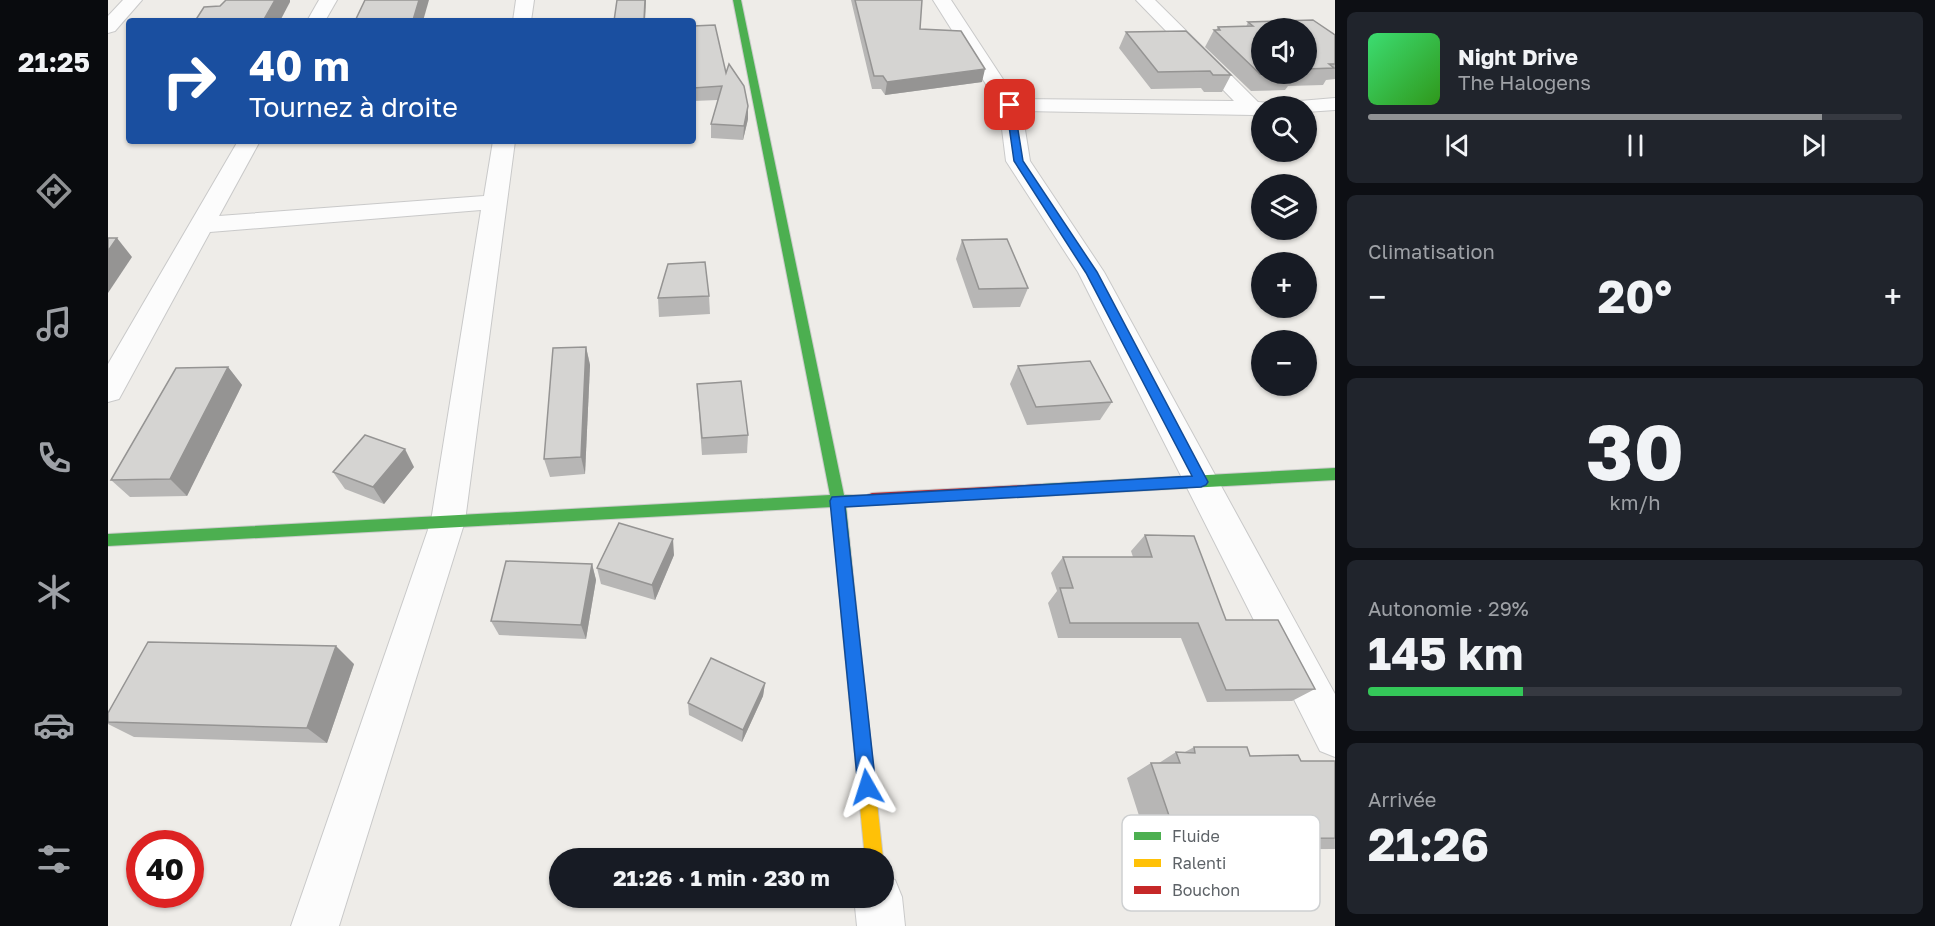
<!DOCTYPE html>
<html lang="fr">
<head>
<meta charset="utf-8">
<style>
	body { margin:0; font-family:"Golos Text",sans-serif; background:#20242c; color:#f1f3f6; height:100vh; display:flex; flex-direction:column; font-size:22px; white-space:nowrap }
	* { box-sizing:border-box; margin:0 }
	p { font-size:20px; color:#9ea1a6 }
	.icon { flex:none; width:33px; height:33px; fill:none; stroke:currentColor; stroke-width:2; stroke-linecap:round; stroke-linejoin:round }
	.map { position:relative; flex:1; overflow:hidden }
	.details { display:flex; flex-direction:column; gap:12px; padding:12px; background:#0d0f14; width:600px }
	.details>* { flex:none }
	.banner { position:absolute; left:18px; top:18px; width:570px; height:126px; border-radius:6px; box-shadow:0 2px 4px #0004; background:#1a4fa0; color:#fff; overflow:hidden }
	.fabs { position:absolute; left:1143px; top:18px; display:grid; gap:12px }
	.fabs a { display:grid; place-items:center; width:66px; height:66px; border-radius:50%; background:#171b24; box-shadow:0 2px 4px #0004; font-size:30px }
	.speed { position:absolute; left:18px; top:830px; display:flex; gap:12px; font-size:30px; font-weight:700; text-align:center }
	.speed>* { display:grid; place-content:center; width:78px; height:78px; border-radius:50%; background:#171b24; box-shadow:0 2px 4px #0004; line-height:1 }
	.speed .limit { border:9px solid #d22; background:#fff; color:#111 }
	.pin { position:absolute; display:grid; place-items:center; width:51px; height:51px; color:#fff; margin:-26px; border-radius:12px; box-shadow:0 3px 9px #0006 }
	.me { position:absolute; width:66px; margin:-33px; rotate:354deg; stroke-linejoin:round; filter:drop-shadow(0 0 4px #0008) }
	.turn { display:flex; align-items:center; gap:21px; height:126px; padding:0 24px; font-size:27px }
	.turn .icon { width:78px; height:78px; stroke-width:2.5 }
	.turn b { display:block; font-size:42px; line-height:51px }
	.big { font-size:45px; font-weight:700; line-height:1.1 }
	.details .widget { flex:1; display:flex; flex-direction:column; justify-content:center; gap:9px; min-width:0; padding:0 21px; border-radius:9px; background:#20242c }
	.details .dial { align-items:center; gap:0 }
	.dial b { font-size:78px; line-height:1 }
	.song { display:flex; align-items:center; gap:18px }
	.cover { width:72px; height:72px; border-radius:9px; background:linear-gradient(135deg,hsl(140 70% 55%),hsl(110 70% 35%)) }
	.played { height:6px; border-radius:3px; background:linear-gradient(90deg,#909294 85%,#363941 85%) }
	.keys { display:flex; justify-content:space-around; direction:ltr }
	.heat { display:flex; justify-content:space-between; align-items:center; font-size:33px; direction:ltr }
	.charge { height:9px; border-radius:4px; background:linear-gradient(90deg,#34c759 29%,#363941 0) }
	.trip { position:absolute; left:441px; top:848px; width:345px; height:60px; border-radius:30px; background:#171b24; box-shadow:0 2px 4px #0004; font-weight:700; line-height:60px; text-align:center }
	main { display:flex; flex:1; min-height:0 }
	.dock { display:flex; flex-direction:column; width:108px; justify-content:space-around; align-items:center; background:#090b0e; color:#9ea1a6 }
	.dock .icon { width:42px; height:42px }
	.dock .on { color:#909294 }
	.dock b { font-size:27px; color:#f1f3f6 }
	.map>svg:first-child { display:block }
	.lines { fill:none; stroke-linecap:round; stroke-linejoin:round }
	.street-casing { stroke:#c9c9c9; stroke-width:2 }
	.fast-casing { stroke:#cacaca; stroke-width:2 }
	.slow-casing { stroke:#cacaca; stroke-width:2 }
	.jam-casing { stroke:#cacaca; stroke-width:2 }
	.street { fill:#fcfcfc; fill-rule:evenodd }
	.fast { fill:#4caf50; fill-rule:evenodd }
	.slow { fill:#ffc107; fill-rule:evenodd }
	.jam { fill:#c62828; fill-rule:evenodd }
	.wall { fill:#b7b6b5; fill-rule:evenodd }
	.shaded-wall { fill:#959493 }
	.building { fill:#d5d4d2; stroke:#959493; stroke-width:1.5 }
	.route { fill:#1a73e8; stroke:#114b97; stroke-width:1.5 }
	.key { fill:#fff; stroke:#ced0d1; stroke-width:1.5 }
	.key-label { font-size:16px; fill:#5d6267 }
</style>
</head>
<body>
<main>
<nav class="dock">
<b>21:25</b>
<svg class="icon on" aria-label="directions" viewBox="0 0 24 24"><path d="M12 3l9 9-9 9-9-9zM9 14v-3h6M13 9l2 2-2 2"/></svg>
<svg class="icon" aria-label="music" viewBox="0 0 24 24"><path d="M9 18V5l10-2v13"/><circle cx="6" cy="18" r="3"/><circle cx="16" cy="16" r="3"/></svg>
<svg class="icon" aria-label="phone" viewBox="0 0 24 24"><path d="M5 4h4l2 5-3 2q2 4 5 5l2-3 5 2v4C11 20 4 13 5 4z"/></svg>
<svg class="icon" aria-label="climate" viewBox="0 0 24 24"><path d="M12 3v18M4 7l16 10M4 17L20 7"/></svg>
<svg class="icon" aria-label="car" viewBox="0 0 24 24"><path d="M5 17H2v-5l4-1 3-4h7l3 4 3 1v5h-3M9 17h6M6 11h13"/><circle cx="7" cy="17" r="2"/><circle cx="17" cy="17" r="2"/></svg>
<svg class="icon" aria-label="filters" viewBox="0 0 24 24"><path d="M4 7h16M4 17h16"/><circle cx="9" cy="7" r="2"/><circle cx="15" cy="17" r="2"/></svg>
</nav>
<div class="map">
<svg width="1227" height="926" viewBox="0 0 1227 926">
	<rect width="100%" height="100%" fill="#eeece8"/>
	<g class="lines">
		<defs>
			<g id="street">
				<path d="M15,0H34L7,31L0,33V16Z"/>
				<path d="M211,0H229L217,21H199Z"/>
				<path d="M408,0H426L423,21H405Z"/>
				<path d="M825,0H843L908,99L1126,101L1028,0H1047L1150,102L1162,103L1164,106H1154V114L1145,115L914,111L922,161L996,272L1227,694V757L1212,751L970,272L898,161L891,105Z"/>
				<path d="M1227,98V110L1198,112V106H1176L1180,102Z"/>
				<path d="M130,141H152L111,216L376,196L385,141H407L357,521L231,926H183L323,521L373,210L102,232L11,399L0,402V364Z"/>
				<path d="M776,876L787,880L794,897L797,926H749L746,897H776Z"/>
			</g>
			<g id="fast">
				<path d="M625,0H633L736,495H769L771,499L769,503L738,506L751,634L749,639L743,641L737,639L735,634L724,507L0,546V534L722,495Z"/>
				<path d="M1227,468V480L934,496L929,494L927,490L929,486L934,484Z"/>
			</g>
			<path id="slow" d="M743,627L749,629L751,634L775,858H757L735,634L737,629Z"/>
			<path id="jam" d="M934,484L939,486L941,490L939,494L934,496L764,505L759,503L757,499L759,495L764,493Z"/>
		</defs>
		<use href="#street" class="street-casing"/>
		<use href="#fast" class="fast-casing"/>
		<use href="#slow" class="slow-casing"/>
		<use href="#jam" class="jam-casing"/>
		<use href="#street" class="street"/>
		<use href="#fast" class="fast"/>
		<use href="#slow" class="slow"/>
		<use href="#jam" class="jam"/>
	</g>
	<g class="wall">
		<path d="M743,0H814L812,29L874,82L777,95L773,89H764Z"/>
		<path d="M1205,20L1227,35V79L1218,80L1215,85L1180,86L1177,90L1143,91L1097,47L1106,30H1108L1110,27H1138L1140,22ZM1154,28H1198V74H1154Z"/>
		<path d="M585,26L640,106V119L635,140L603,138V124L610,100L585,101Z"/>
		<path d="M1018,32L1123,75L1114,92H1096L1093,88L1043,89L1011,48Z"/>
		<path d="M854,240L920,288L912,307L865,308L848,259Z"/>
		<path d="M601,296L602,314L551,317L550,298Z"/>
		<path d="M478,347L482,365L477,474L442,477L436,459Z"/>
		<path d="M910,366L1004,402L992,420L919,425L902,384Z"/>
		<path d="M120,367L134,385L79,496L22,497L3,480Z"/>
		<path d="M589,384L640,435L639,453L594,455Z"/>
		<path d="M306,467L276,504L237,489L225,472Z"/>
		<path d="M1037,535L1118,620L1207,689L1184,701L1099,702L1073,638H950L940,603L949,591L943,573L955,557H1025L1023,551Z"/>
		<path d="M566,555L547,600L493,584L489,568Z"/>
		<path d="M484,564L488,580L478,639L391,635L383,621Z"/>
		<path d="M246,664L219,743L26,737L0,724V713Z"/>
		<path d="M657,683L655,696L634,742L581,715L580,703Z"/>
		<path d="M1086,747L1142,756L1193,761H1227V849L1042,850L1019,778L1043,763H1051L1068,752H1077Z"/>
	</g>
	<g class="shaded-wall">
		<path d="M167,0H182V2L172,21H155Z"/>
		<path d="M311,0H321L315,21H305V20Z"/>
		<path d="M537,0H538L537,21H536Z"/>
		<path d="M877,69L874,82L777,95L779,82Z"/>
		<path d="M640,106V119L635,140L636,126Z"/>
		<path d="M9,238L24,257L0,293V251Z"/>
		<path d="M478,347L482,365L477,474L473,457Z"/>
		<path d="M120,367L134,385L79,496L62,479Z"/>
		<path d="M297,449L306,467L276,504L265,487Z"/>
		<path d="M565,539L566,555L547,600L544,585Z"/>
		<path d="M484,564L488,580L478,639L473,625Z"/>
		<path d="M228,646L246,664L219,743L199,728Z"/>
		<path d="M657,683L655,696L634,742L635,730Z"/>
	</g>
	<g class="building">
		<path d="M118,0H167L155,21H87L96,7L112,6Z"/>
		<path d="M257,0H311L305,20L312,19L311,21H247Z"/>
		<path d="M509,0H537L536,21H506Z"/>
		<path d="M747,0H814L812,29L853,31L877,69L779,82L775,76H766Z"/>
		<path d="M1205,20L1227,35V64H1221L1226,68L1198,69V28H1154V74H1186H1152L1106,30H1112L1110,27L1145,26L1140,22Z"/>
		<path d="M607,25L618,73L621,64L636,86L640,106L636,126L603,124L614,86L585,88V26Z"/>
		<path d="M1078,31L1123,75H1105L1102,71L1050,72L1018,32Z"/>
		<path d="M0,238H9L0,251Z"/>
		<path d="M899,239L920,288L871,289L854,240Z"/>
		<path d="M597,262L601,296L550,298L560,264Z"/>
		<path d="M478,347L473,457L436,459L445,348Z"/>
		<path d="M982,361L1004,402L928,407L910,366Z"/>
		<path d="M120,367L62,479L3,480L68,368Z"/>
		<path d="M633,381L640,435L594,438L589,384Z"/>
		<path d="M257,435L297,449L265,487L225,472Z"/>
		<path d="M511,523L565,539L544,585L489,568Z"/>
		<path d="M1037,535L1086,536L1118,620H1170L1207,689L1118,690L1090,623H962L952,588H965L955,557H1044Z"/>
		<path d="M398,561L484,564L473,625L383,621Z"/>
		<path d="M40,642L228,646L199,728L0,722V713Z"/>
		<path d="M603,658L657,683L635,730L580,703Z"/>
		<path d="M1086,747H1139L1142,756L1190,755L1193,761H1227V838L1069,839L1043,763H1072L1068,752L1087,753Z"/>
	</g>
	<path class="route" d="M902,102L906,105L915,161L989,272L1100,482L1098,485L1093,487L737,507L768,787L765,793L759,796L753,793L750,787L722,501L724,497L1084,476L978,273L906,161L898,105Z"/>
	<rect x="1014" y="815" width="198" height="96" rx="9" class="key"/>
	<rect x="1026" y="832" width="27" height="8" fill="#4caf50"/>
	<rect x="1026" y="859" width="27" height="8" fill="#ffc107"/>
	<rect x="1026" y="886" width="27" height="8" fill="#c62828"/>
	<g class="key-label">
		<text x="1064" y="842">Fluide</text>
		<text x="1064" y="869">Ralenti</text>
		<text x="1064" y="896">Bouchon</text>
	</g>
</svg>
<div class="fabs">
<a><svg class="icon" aria-label="sound" viewBox="0 0 24 24"><path d="M4 9h4l5-4v14l-5-4H4zM17 9q2 3 0 6"/></svg></a>
<a><svg class="icon" aria-label="search" viewBox="0 0 24 24"><circle cx="10" cy="10" r="6"/><path d="M15 15l6 6"/></svg></a>
<a><svg class="icon" aria-label="layers" viewBox="0 0 24 24"><path d="M12 4l9 5-9 5-9-5zM3 14l9 5 9-5"/></svg></a>
<a>+</a>
<a>−</a>
</div>
<div class="speed"><div class="limit">40</div></div>
<div class="pin" style="left:902px;top:105px;background:#d93025"><svg class="icon" aria-label="arrive" viewBox="0 0 24 24"><path d="M6 21V4h12l-3 4 3 4H6"/></svg></div>
<svg class="me" style="left:759px;top:787px" viewBox="-20 -20 40 40"><path d="M0-17L14 15 0 8-14 15z" fill="#1a73e8" stroke="#fff" stroke-width="4"/></svg>
<div class="trip">21:26 · 1 min · 230 m</div>
<div class="banner">
<div class="turn"><svg class="icon" aria-label="right" viewBox="0 0 24 24"><path d="M7 20v-9h11M14 6l5 5-5 5"/></svg><div><b>40 m</b>Tournez à droite</div></div>
</div>
</div>
<section class="details">
<div class="widget">
<div class="song"><i class="cover"></i><div><b>Night Drive</b><p>The Halogens</p></div></div>
<div class="played"></div>
<div class="keys"><svg class="icon" aria-label="previous" viewBox="0 0 24 24"><path d="M18 5L8 12l10 7zM5 5v14"/></svg><svg class="icon" aria-label="pause" viewBox="0 0 24 24"><path d="M8 5v14M16 5v14"/></svg><svg class="icon" aria-label="next" viewBox="0 0 24 24"><path d="M6 5l10 7-10 7zM19 5v14"/></svg></div>
</div>
<div class="widget"><p>Climatisation</p>
<div class="heat"><a>−</a><b class="big">20°</b><a>+</a></div>
</div>
<div class="widget dial"><b>30</b><p>km/h</p></div>
<div class="widget"><p>Autonomie · 29%</p><b class="big">145 km</b><div class="charge"></div></div>
<div class="widget"><p>Arrivée</p><b class="big">21:26</b></div>
</section>
</main>
</body>
</html>
